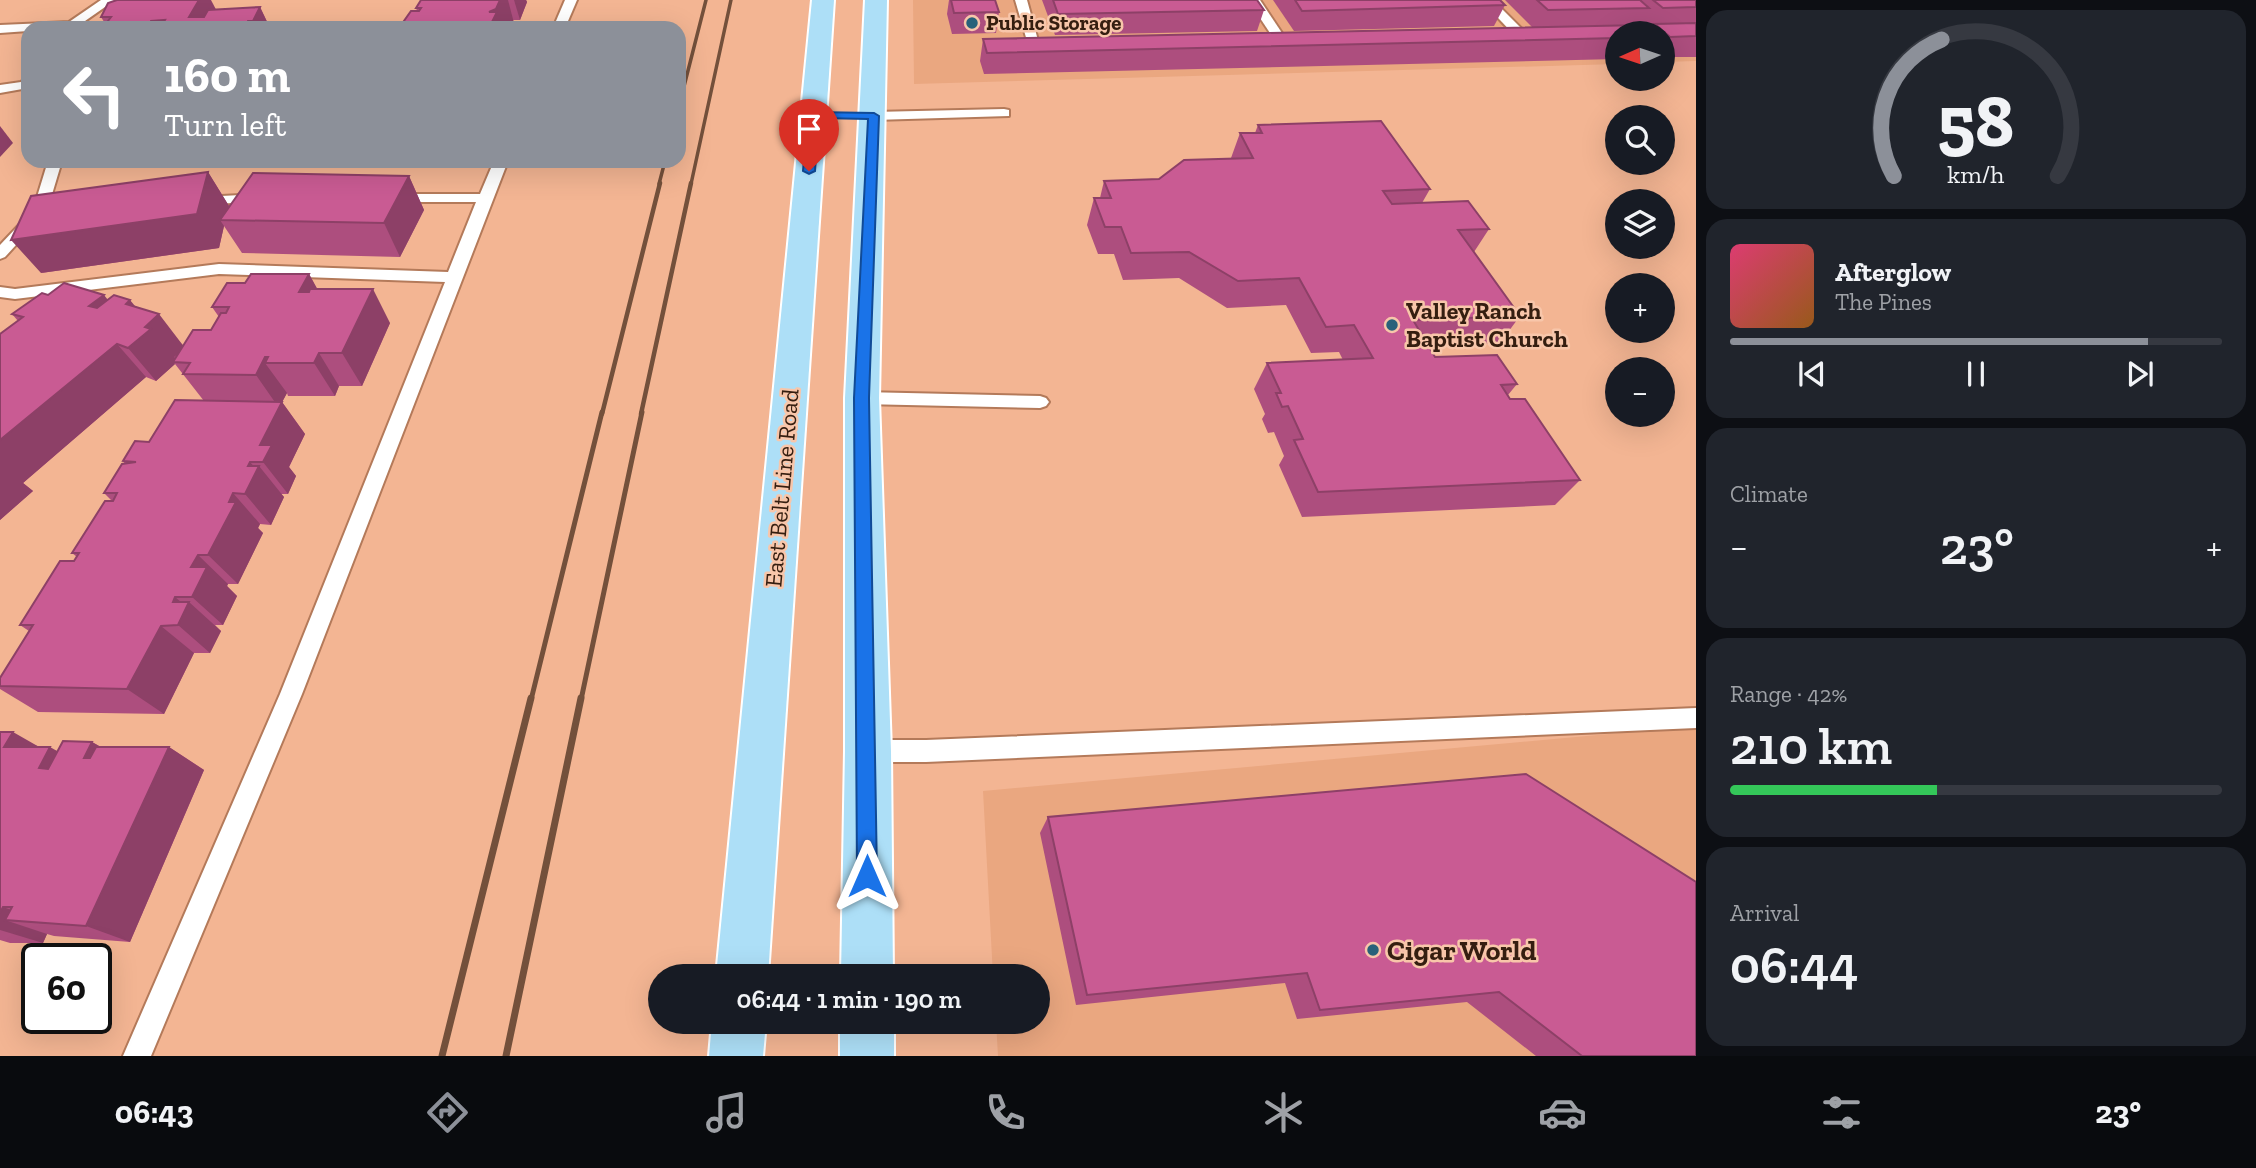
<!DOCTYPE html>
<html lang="en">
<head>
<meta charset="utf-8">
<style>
	body { margin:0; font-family:"Zilla Slab",serif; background:#20242c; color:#f1f3f6; height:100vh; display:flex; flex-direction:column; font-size:26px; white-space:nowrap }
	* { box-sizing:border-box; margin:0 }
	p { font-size:23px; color:#9ea1a6 }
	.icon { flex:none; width:38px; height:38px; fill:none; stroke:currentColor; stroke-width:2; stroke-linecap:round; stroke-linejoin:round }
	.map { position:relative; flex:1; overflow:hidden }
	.details { display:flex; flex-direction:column; gap:10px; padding:10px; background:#0d0f14; width:560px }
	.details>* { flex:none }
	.top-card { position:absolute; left:21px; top:21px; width:665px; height:147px; border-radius:21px; box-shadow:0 7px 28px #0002; background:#8c9099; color:#fff; overflow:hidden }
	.needle { width:46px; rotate:267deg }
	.tools { position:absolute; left:1605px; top:21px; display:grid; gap:14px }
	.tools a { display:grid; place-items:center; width:70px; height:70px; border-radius:50%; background:#171b24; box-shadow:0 7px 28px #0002; font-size:35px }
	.speed { position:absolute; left:21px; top:943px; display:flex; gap:14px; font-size:35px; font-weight:700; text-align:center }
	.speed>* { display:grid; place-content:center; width:91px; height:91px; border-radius:50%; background:#171b24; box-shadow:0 7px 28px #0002; line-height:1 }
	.speed .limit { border:4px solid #111; border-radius:10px; background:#fff; color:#111 }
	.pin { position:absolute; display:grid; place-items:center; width:60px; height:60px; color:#fff; margin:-72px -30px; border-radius:50% 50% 50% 0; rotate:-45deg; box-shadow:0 0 7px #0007 }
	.pin .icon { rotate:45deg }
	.me { position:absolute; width:77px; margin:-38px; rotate:0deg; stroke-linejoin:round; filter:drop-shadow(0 0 5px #0008) }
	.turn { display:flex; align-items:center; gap:24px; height:147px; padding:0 28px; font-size:32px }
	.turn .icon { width:91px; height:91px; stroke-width:2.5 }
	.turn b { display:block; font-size:49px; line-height:60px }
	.big { font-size:52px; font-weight:600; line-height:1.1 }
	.details .tile { flex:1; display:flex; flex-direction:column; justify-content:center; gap:10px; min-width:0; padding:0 24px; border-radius:21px; background:#20242c }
	.details .dial { align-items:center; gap:0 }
	.dial svg { height:182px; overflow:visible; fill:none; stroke:#363941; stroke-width:7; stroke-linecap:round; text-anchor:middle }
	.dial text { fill:#f1f3f6; stroke:none }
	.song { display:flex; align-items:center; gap:21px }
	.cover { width:84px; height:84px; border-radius:10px; background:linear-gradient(135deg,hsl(340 70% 55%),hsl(30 70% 35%)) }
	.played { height:7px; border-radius:4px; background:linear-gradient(90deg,#8c9099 85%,#363941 85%) }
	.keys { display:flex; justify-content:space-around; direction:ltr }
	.heat { display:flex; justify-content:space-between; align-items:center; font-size:38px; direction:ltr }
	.charge { height:10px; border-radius:5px; background:linear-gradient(90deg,#34c759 42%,#363941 0) }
	.trip { position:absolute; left:648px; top:964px; width:402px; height:70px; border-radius:35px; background:#171b24; box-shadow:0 7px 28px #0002; font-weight:600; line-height:70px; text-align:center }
	.tabs { display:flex; height:112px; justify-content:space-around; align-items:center; background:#090b0e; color:#9ea1a6 }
	.tabs .icon { width:49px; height:49px }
	.tabs .selected { color:#8c9099 }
	.tabs b { font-size:32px; color:#f1f3f6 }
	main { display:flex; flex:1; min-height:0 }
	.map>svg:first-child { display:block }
	.built { fill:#eaa780 }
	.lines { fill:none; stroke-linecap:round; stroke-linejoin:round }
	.service-casing { stroke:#b47a5a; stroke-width:4 }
	.primary-casing { stroke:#fff; stroke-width:4 }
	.service { fill:#fff; fill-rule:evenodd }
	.primary { fill:#addff7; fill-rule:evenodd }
	.rail-far3 { stroke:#73503b; stroke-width:3.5 }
	.rail-far2 { stroke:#73503b; stroke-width:4.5 }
	.rail-far1 { stroke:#73503b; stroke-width:5 }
	.rail { stroke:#73503b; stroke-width:7 }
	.wall { fill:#ad4e7e; fill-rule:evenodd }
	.shaded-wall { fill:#8d4067 }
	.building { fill:#c95b93; stroke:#8d4067; stroke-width:2 }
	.route { fill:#1a73e8; stroke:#114b97; stroke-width:2 }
	.poi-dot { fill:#28617a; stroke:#f8c6aa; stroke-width:2.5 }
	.labels { text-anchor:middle; stroke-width:5; stroke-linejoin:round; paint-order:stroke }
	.far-poi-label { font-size:21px; font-weight:bold; fill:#351e10; stroke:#f8c6aa; text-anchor:start }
	.poi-label { font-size:24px; font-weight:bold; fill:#351e10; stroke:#f8c6aa; text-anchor:start }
	.street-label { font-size:24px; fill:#351e10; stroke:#f8c6aa }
	.near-poi-label { font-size:28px; font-weight:bold; fill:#351e10; stroke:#f8c6aa; text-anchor:start }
</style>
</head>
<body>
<main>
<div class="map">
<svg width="1696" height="1056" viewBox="0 0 1696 1056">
	<rect width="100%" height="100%" fill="#f3b593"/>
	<g class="built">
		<path d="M913,0H1696V61L1663,62L1662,33H1617V64L914,84Z"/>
		<path d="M1696,726V1056H998L996,1022H1038V976H993L983,791Z"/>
	</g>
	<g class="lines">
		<defs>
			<g id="service">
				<path d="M101,0H115L75,28H28V31L0,33V25L69,22Z"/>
				<path d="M565,0H577L565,28H553Z"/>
				<path d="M1015,0H1027L1039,44H1054V50L1030,51Z"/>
				<path d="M1248,0H1260L1288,42L1286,45H1278Z"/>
				<path d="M1481,0H1493L1527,34V40H1519Z"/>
				<path d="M28,77V88L0,93V85L21,82Z"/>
				<path d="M1004,109L1009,110V116L874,120L868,116L874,112Z"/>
				<path d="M48,161H62L47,211L5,257L0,259V245L33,210Z"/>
				<path d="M494,161H508L302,694L151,1056H123L280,694L445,282L219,274L15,299L0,297V287L15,289L219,264L448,272L476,202H393L386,198L393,194H480Z"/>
				<path d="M261,194L268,198L266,201L201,205L194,201L201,197Z"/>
				<path d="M862,392L1040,396L1046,398L1049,402L1046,406L1040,408L862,404L856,402L853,398L856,394Z"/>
				<path d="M1696,708V728L926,762H868L860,759L857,751L860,743L868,740H926Z"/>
			</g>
			<g id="primary">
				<path d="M812,0H834L768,976H716Z"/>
				<path d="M865,0H887L879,398L891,751L893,976H841L845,751V398Z"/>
				<path d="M712,1022H766L763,1056H709Z"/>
				<rect x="840" y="1022" width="54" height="34"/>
			</g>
		</defs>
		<use href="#service" class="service-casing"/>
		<use href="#primary" class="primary-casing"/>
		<use href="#service" class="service"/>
		<use href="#primary" class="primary"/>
		<g class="rail-far3">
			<path d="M679,106L706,0"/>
			<path d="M659,184L665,161"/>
			<path d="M691,184L731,0"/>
		</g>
		<g class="rail-far2">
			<path d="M602,414L660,183"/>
			<path d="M641,414L691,183"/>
		</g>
		<g class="rail-far1">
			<path d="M531,700L602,412"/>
			<path d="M581,700L642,412"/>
		</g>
		<g class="rail">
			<path d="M442,1056L531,698"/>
			<path d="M506,1056L581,698"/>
		</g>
	</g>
	<g class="wall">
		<path d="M421,0H526L527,2L520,20H513L514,23L512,28H399L417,11L416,8Z"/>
		<path d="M949,0H995L999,12L996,33L952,34L947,14Z"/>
		<path d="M1042,0H1257L1264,10L1257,31L1055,35Z"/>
		<path d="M1273,0H1500L1505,5L1494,26L1294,31Z"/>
		<path d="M1505,0H1696V57H1662V33H1617V59L984,74L980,61L983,39L1532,27ZM1640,21L1649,29H1652L1650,32L1637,25Z"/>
		<path d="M260,7L270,28H100L106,25L101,17Z"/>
		<path d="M1258,125L1430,189L1422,203L1489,229L1474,252L1520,316L1500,343L1428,346L1435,357L1517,384L1508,395L1510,399L1580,480L1555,505L1302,517L1279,465L1284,456L1274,432L1268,433L1262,419L1265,414L1254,389L1267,363L1343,360L1339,352L1311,353L1286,305L1227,308L1179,278L1123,280L1114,254H1098L1087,225L1094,198H1100L1104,181L1159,179L1231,158L1240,133H1255Z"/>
		<path d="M208,172L229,206L409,176L424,210L400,257L242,253L224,226L219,248L41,273Z"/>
		<path d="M309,274L317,289L390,323L362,386H339L335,396H288L287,393L282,402L305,434L289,467L296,476L288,494H281L284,497L271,525L260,524L258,528L263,533L238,584H228L227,586L237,596L223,625H215L221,631L210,653H194L164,714L38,712L0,689V678L29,631L20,625L74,561L77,557L72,553L112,501L104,493L125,464L123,461L204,401L175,364L156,381L146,377L23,483L33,491L0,520V334L18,321L12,314L48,295L108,300L135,307L183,345L211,330L219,317L212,307L245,283Z"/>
		<path d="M0,732L40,747L57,751L92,742L101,747H169L204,770L130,942L54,936L47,934L43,943H10L0,940Z"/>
		<path d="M1048,817L1696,1056H1536L1467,1002L1297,1019L1285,983L1076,1005L1040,833Z"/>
	</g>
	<g class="shaded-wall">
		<path d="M176,0H211L222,21L194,28Z"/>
		<path d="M500,0H508L514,23L512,28H483L489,12Z"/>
		<path d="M514,0H526L527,2L520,20Z"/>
		<path d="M260,7L270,28H256L253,21Z"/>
		<path d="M151,21L156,28H147Z"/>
		<path d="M248,21L252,28H245Z"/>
		<path d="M0,126L13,143L0,157Z"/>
		<path d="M139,161H162L141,164Z"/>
		<path d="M208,172L229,206L220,220L224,226L219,248L41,273L11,240Z"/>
		<path d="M409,176L424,210L400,257L384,223Z"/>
		<path d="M309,274L328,308L299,292Z"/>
		<path d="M373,289L390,323L362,386L342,353Z"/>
		<path d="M104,295L131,329L89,306Z"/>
		<path d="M130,300L149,323L159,314L185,348L174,357L178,362H173L175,364L156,381L128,348L126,304Z"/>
		<path d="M117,344L146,377L23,483L33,491L0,520V440Z"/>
		<path d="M319,353L339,386L335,396L314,363Z"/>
		<path d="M265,357L269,363H265L287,393L279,408L256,375Z"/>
		<path d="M282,402L305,434L289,467L296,476L288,494L263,462L260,445Z"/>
		<path d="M250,462L257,470L259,466L284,497L271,525L245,494L248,466Z"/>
		<path d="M233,493L260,524L258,528L263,533L238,584L208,555L229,502Z"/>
		<path d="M198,555L228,584L227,586L237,596L223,625L192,597L191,567Z"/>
		<path d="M175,597L187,607L189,602L221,631L210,653L178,625L173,602Z"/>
		<path d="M161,626L194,653L164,714L127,689Z"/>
		<path d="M13,732L48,752L50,747L92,771L39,768L4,747Z"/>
		<path d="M92,742L132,765L84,758Z"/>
		<path d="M169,747L204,770L130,942L86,926Z"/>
		<path d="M0,901L12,907H3L50,924L5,920L47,934L43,943L0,930Z"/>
	</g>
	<g class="building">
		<path d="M117,0H199L189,17H204L208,10L260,7L253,21H248L245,28H160L165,20L151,21L147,28H100L104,26L111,17H101L108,3Z"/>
		<path d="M421,0H500L496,9L489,12H497L492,22L482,24H491L489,28H399L411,11H419L421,8H416Z"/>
		<path d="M951,0H995L999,12L954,13Z"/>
		<path d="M1053,0H1257L1264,10L1058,14Z"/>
		<path d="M1295,0H1500L1505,5L1302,11Z"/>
		<path d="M1537,0H1640L1649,8L1548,10Z"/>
		<path d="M1653,0H1696V7L1663,8Z"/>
		<path d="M1696,23V36L1670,37L1655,24Z"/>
		<path d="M1642,25L1652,33H1617V38L987,53L983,39Z"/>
		<path d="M1381,121L1430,189L1383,191L1392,204L1468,201L1489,229L1458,230L1520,316L1413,320L1435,357L1497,355L1517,384L1501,385L1510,399H1525L1580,480L1318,492L1294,440L1303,439L1288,406L1282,407L1276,393H1281L1267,363L1373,358L1354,325L1326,327L1299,278L1238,281L1189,252L1131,253L1121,227H1105L1094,198H1111L1104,181L1159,179L1184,160L1253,158L1240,133H1262L1258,125Z"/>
		<path d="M208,172L197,214L11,240L31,196Z"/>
		<path d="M253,173L409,176L384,223L220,220Z"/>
		<path d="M251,274H309L299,292H309L310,289H373L342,353H319L314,363H265L268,357H265L256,375L183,374L190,363L173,362L193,330H211L221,313H226L229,307H212L227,283H245Z"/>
		<path d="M64,283L104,295L89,306L97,308L114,295L130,300L126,304L159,314L145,327L151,329L128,348L117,344L0,440V334L23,317L12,314L42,293L48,295Z"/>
		<path d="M175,400L282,402L260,445H272L263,462H250L248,466H259L245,494L233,493L229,502H236L208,555H198L191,567H207L192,597H175L173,602H189L178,625L161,626L127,689L0,686V678L33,625H20L60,561H74L79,553H72L105,501H113L117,493H104L122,464L136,462L123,461L135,441L149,442Z"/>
		<path d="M0,732H13L4,747H50L39,768L48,769L63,741L92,742L84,758H90L96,747H169L86,926L5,920L12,907H3L0,913Z"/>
		<path d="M1526,774L1696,882V1056H1582L1499,992L1320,1010L1307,973L1087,995L1048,817Z"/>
	</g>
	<path class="route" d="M813,112L874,113L879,116L869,398L877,876L874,884L867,887L860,884L857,876L854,398L868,119L819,118L815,171L809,174L803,171L808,115Z"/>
	<g class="poi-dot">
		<circle cx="972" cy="23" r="7"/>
		<circle cx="1392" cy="325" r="7"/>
		<circle cx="1373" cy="950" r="7"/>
	</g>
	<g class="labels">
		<g class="far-poi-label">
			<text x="986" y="30">Public Storage</text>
		</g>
		<g class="poi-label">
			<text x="1406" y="319">Valley Ranch<tspan x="1406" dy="28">Baptist Church</tspan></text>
		</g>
		<g class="street-label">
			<text transform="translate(782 488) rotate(-85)" y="8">East Belt Line Road</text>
		</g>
		<g class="near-poi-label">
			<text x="1387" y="960">Cigar World</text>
		</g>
	</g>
</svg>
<div class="tools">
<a><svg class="needle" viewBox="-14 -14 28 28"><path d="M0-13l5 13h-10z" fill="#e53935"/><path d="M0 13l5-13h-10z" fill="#9ea1a6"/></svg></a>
<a><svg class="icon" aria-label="search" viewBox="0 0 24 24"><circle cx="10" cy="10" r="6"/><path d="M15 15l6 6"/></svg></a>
<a><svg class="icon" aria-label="layers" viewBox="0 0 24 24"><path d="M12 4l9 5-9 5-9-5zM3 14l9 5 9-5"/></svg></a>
<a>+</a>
<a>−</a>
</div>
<div class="speed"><div class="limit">60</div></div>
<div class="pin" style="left:809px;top:171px;background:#d93025"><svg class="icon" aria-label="arrive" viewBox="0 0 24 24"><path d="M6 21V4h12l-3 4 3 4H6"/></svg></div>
<svg class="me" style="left:867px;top:876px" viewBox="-20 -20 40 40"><path d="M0-17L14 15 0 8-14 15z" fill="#1a73e8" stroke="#fff" stroke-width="4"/></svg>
<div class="trip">06:44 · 1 min · 190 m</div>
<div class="top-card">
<div class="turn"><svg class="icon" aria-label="left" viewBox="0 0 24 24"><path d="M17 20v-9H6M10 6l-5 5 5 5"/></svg><div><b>160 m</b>Turn left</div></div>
</div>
</div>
<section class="details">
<div class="tile dial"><svg viewBox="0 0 100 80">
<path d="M14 69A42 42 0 1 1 86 69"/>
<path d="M14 69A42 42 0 0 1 35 9" stroke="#8c9099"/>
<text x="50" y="56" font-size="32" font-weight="700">58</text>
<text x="50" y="72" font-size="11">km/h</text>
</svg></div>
<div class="tile">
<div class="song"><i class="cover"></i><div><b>Afterglow</b><p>The Pines</p></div></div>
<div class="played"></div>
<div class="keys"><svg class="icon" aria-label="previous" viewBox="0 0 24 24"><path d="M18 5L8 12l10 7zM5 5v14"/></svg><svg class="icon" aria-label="pause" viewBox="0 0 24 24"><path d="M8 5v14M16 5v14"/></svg><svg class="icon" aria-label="next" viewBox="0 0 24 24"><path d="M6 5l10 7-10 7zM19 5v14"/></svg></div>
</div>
<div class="tile"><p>Climate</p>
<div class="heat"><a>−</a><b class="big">23°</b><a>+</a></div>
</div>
<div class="tile"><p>Range · 42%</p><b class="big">210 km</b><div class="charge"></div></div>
<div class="tile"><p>Arrival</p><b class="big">06:44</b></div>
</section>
</main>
<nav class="tabs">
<b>06:43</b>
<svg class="icon selected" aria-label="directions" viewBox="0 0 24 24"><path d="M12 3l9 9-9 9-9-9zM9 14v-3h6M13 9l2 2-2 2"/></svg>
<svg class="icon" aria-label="music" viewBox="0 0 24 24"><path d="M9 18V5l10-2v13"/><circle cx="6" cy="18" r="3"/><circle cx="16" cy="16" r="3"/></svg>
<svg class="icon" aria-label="phone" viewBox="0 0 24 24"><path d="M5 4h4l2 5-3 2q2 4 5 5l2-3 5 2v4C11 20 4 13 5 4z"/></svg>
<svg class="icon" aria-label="climate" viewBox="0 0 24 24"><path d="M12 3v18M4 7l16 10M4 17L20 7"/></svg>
<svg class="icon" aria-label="car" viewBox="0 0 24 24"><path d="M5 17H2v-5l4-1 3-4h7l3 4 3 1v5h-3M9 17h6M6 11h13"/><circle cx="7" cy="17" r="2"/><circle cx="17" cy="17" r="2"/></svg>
<svg class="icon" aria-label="filters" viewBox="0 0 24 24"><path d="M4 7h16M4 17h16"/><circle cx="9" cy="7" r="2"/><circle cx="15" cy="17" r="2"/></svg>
<b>23°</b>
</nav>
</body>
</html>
